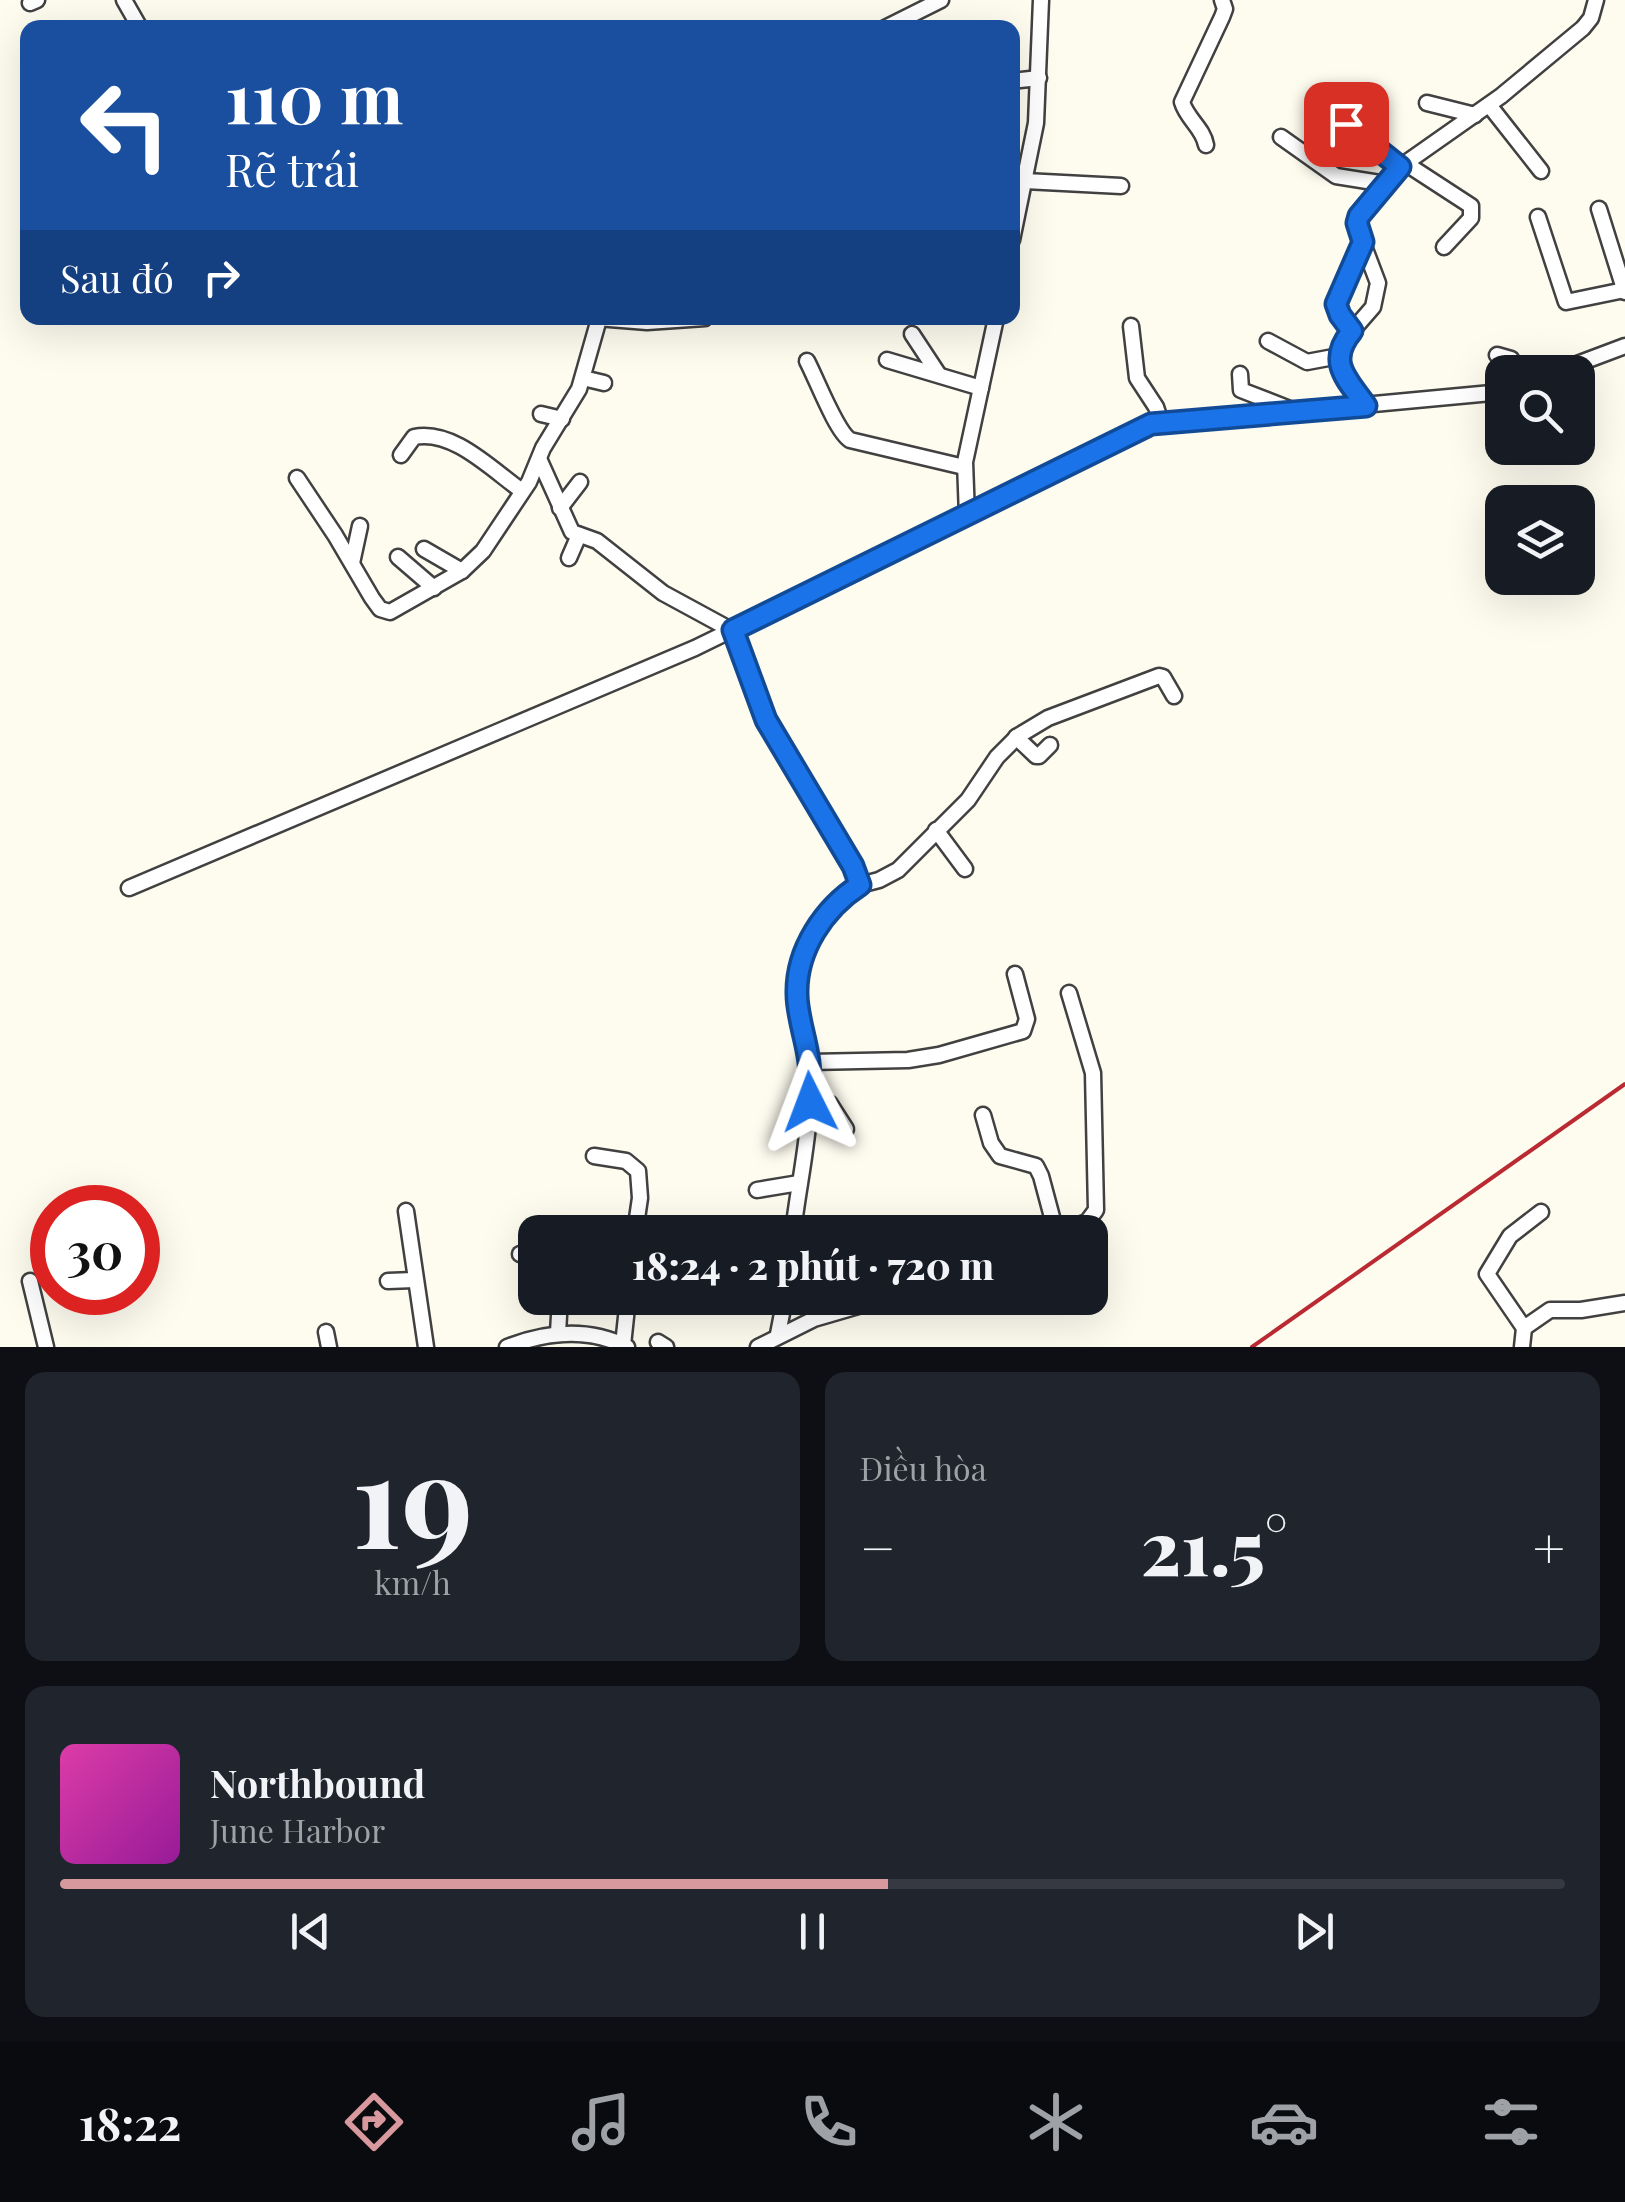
<!DOCTYPE html>
<html lang="vi">
<head>
<meta charset="utf-8">
<style>
	body { margin:0; font-family:"Playfair Display",serif; background:#20242c; color:#f1f3f6; height:100vh; display:flex; flex-direction:column; font-size:38px; white-space:nowrap }
	* { box-sizing:border-box; margin:0 }
	p { font-size:32px; color:#9ea1a6 }
	.icon { flex:none; width:55px; height:55px; fill:none; stroke:currentColor; stroke-width:2; stroke-linecap:round; stroke-linejoin:round }
	.map { position:relative; height:1347px; overflow:hidden }
	.side { display:flex; flex-direction:column; gap:25px; padding:25px; background:#0d0f14; flex:1 }
	.side>* { flex:none }
	.top-card { position:absolute; left:20px; top:20px; width:1000px; height:305px; border-radius:20px; box-shadow:0 10px 40px #0002; background:#1a4fa0; color:#fff; overflow:hidden }
	.controls { position:absolute; left:1485px; top:355px; display:grid; gap:20px }
	.controls a { display:grid; place-items:center; width:110px; height:110px; border-radius:20px; background:#171b24; box-shadow:0 10px 40px #0002; font-size:50px }
	.speed { position:absolute; left:30px; top:1185px; display:flex; gap:20px; font-size:50px; font-weight:700; text-align:center }
	.speed>* { display:grid; place-content:center; width:130px; height:130px; border-radius:50%; background:#171b24; box-shadow:0 10px 40px #0002; line-height:1 }
	.speed .limit { border:15px solid #d22; background:#fff; color:#111 }
	.pin { position:absolute; display:grid; place-items:center; width:85px; height:85px; color:#fff; margin:-42px; border-radius:20px; box-shadow:0 5px 15px #0006 }
	.me { position:absolute; width:110px; margin:-55px; rotate:357deg; stroke-linejoin:round; filter:drop-shadow(0 0 8px #0008) }
	.turn { display:flex; align-items:center; gap:35px; height:210px; padding:0 40px; font-size:45px }
	.turn .icon { width:130px; height:130px; stroke-width:2.5 }
	.turn b { display:block; font-size:70px; line-height:85px }
	.then { display:flex; align-items:center; height:95px; padding:0 40px; background:#0003; gap:20px; font-size:38px }
	.big { font-size:75px; font-weight:800; line-height:1.1 }
	.side .card { flex:1; display:flex; flex-direction:column; justify-content:center; gap:15px; min-width:0; padding:0 35px; border-radius:20px; background:#20242c }
	.side .dial { align-items:center; gap:0 }
	.dial b { font-size:130px; line-height:1 }
	.song { display:flex; align-items:center; gap:30px }
	.cover { width:120px; height:120px; border-radius:15px; background:linear-gradient(135deg,hsl(320 70% 55%),hsl(300 70% 35%)) }
	.played { height:10px; border-radius:5px; background:linear-gradient(90deg,#d8999e 55%,#363941 55%) }
	.keys { display:flex; justify-content:space-around; direction:ltr }
	.heat { display:flex; justify-content:space-between; align-items:center; font-size:55px; direction:ltr }
	.side .tiles { flex:1; display:grid; gap:25px; grid-template-columns:1fr 1fr }
	.card:last-child { grid-column:span 2 }
	.trip { position:absolute; left:518px; top:1215px; width:590px; height:100px; border-radius:20px; background:#171b24; box-shadow:0 10px 40px #0002; font-weight:800; line-height:100px; text-align:center }
	.tab-bar { display:flex; height:160px; justify-content:space-around; align-items:center; background:#090b0e; color:#9ea1a6 }
	.tab-bar .icon { width:70px; height:70px }
	.tab-bar .on { color:#d8999e }
	.tab-bar b { font-size:45px; color:#f1f3f6 }
	.map>svg:first-child { display:block }
	.lines { fill:none; stroke-linecap:round; stroke-linejoin:round }
	.minor-casing { stroke:#414141; stroke-width:19 }
	.minor { stroke:#fff; stroke-width:14 }
	.rail { stroke:#ba2a32; stroke-width:4 }
	.route-casing { stroke:#114b97; stroke-width:25 }
	.route { stroke:#1a73e8; stroke-width:18 }
</style>
</head>
<body>
<div class="map">
<svg width="1625" height="1347" viewBox="0 0 1625 1347">
	<rect width="100%" height="100%" fill="#fefbef"/>
	<g class="lines">
		<defs>
			<g id="minor">
				<path d="M124,0L140,28"/>
				<path d="M30,3L37,0"/>
				<path d="M885,28L941,0"/>
				<path d="M1012,81L1039,78"/>
				<path d="M1427,103L1475,115"/>
				<path d="M1489,105L1541,171"/>
				<path d="M1346,124L1400,167"/>
				<path d="M1281,137L1336,176L1386,184"/>
				<path d="M1206,145C1203,128 1187,119 1182,102L1222,17L1225,9L1222,0"/>
				<path d="M1405,163L1471,206V218L1444,247"/>
				<path d="M1025,181L1121,186"/>
				<path d="M1599,209L1625,292"/>
				<path d="M1538,217L1566,302L1624,290"/>
				<path d="M1012,240L1036,123L1041,0"/>
				<path d="M597,318L647,322L705,318"/>
				<path d="M1131,326L1137,378L1156,407L1161,422"/>
				<path d="M1351,331L1340,315L1336,304L1363,242"/>
				<path d="M912,334L939,375"/>
				<path d="M1268,341L1307,362L1339,356"/>
				<path d="M1497,355L1511,359L1515,372"/>
				<path d="M887,360L981,388"/>
				<path d="M807,361C817,380 836,431 850,440L964,467"/>
				<path d="M1556,372L1625,346"/>
				<path d="M1240,374L1241,390L1295,411"/>
				<path d="M583,378L604,383"/>
				<path d="M1366,406L1339,362L1346,338L1373,307L1378,283L1359,233V216L1400,167L1501,96L1583,28L1591,18L1596,0"/>
				<path d="M541,414L562,419"/>
				<path d="M401,455L414,437C453,429 491,469 522,491"/>
				<path d="M540,461L572,532L597,541L663,593L733,631L765,720L853,866L860,885C824,908 796,950 797,994C798,1031 813,1065 810,1102C808,1145 798,1189 793,1232"/>
				<path d="M297,478L335,535L372,598L380,609L390,612L462,571L483,551L529,482L543,448L579,389L599,319"/>
				<path d="M560,508L580,482"/>
				<path d="M967,516L965,462L996,318"/>
				<path d="M424,549L462,571"/>
				<path d="M398,557L434,588"/>
				<path d="M569,558L579,535"/>
				<path d="M352,563L360,526"/>
				<path d="M1016,737L1036,756H1039L1050,745"/>
				<path d="M936,830L965,869"/>
				<path d="M860,885L879,880L898,870L968,800L997,757L1018,736L1048,718L1159,676L1163,677L1174,696"/>
				<path d="M129,888L695,648L1151,425L1502,392"/>
				<path d="M810,1062L908,1060L939,1055L1023,1031L1027,1019L1015,974"/>
				<path d="M810,1102L830,1104L846,1129"/>
				<path d="M983,1115L991,1143L1000,1156L1036,1166L1041,1176L1056,1232"/>
				<path d="M594,1156L626,1161L638,1171L640,1198L635,1232"/>
				<path d="M757,1190L799,1183"/>
				<path d="M406,1211L426,1347"/>
				<path d="M1060,1232L1087,1222L1096,1210L1093,1073L1069,993"/>
				<path d="M520,1254H535"/>
				<path d="M30,1281L46,1347"/>
				<path d="M388,1281L414,1280"/>
				<path d="M1524,1328L1550,1310H1581L1625,1303"/>
				<path d="M326,1332L329,1347"/>
				<path d="M558,1333L560,1298"/>
				<path d="M778,1334L785,1298"/>
				<path d="M658,1342L666,1347"/>
				<path d="M623,1345L628,1298"/>
				<path d="M507,1347C546,1332 588,1327 627,1347"/>
				<path d="M758,1347L814,1319L886,1298"/>
				<path d="M1522,1347L1524,1328L1487,1274L1510,1236L1541,1212"/>
			</g>
		</defs>
		<use href="#minor" class="minor-casing"/>
		<use href="#minor" class="minor"/>
		<path class="rail" d="M1252,1347L1625,1084"/>
	</g>
	<g class="lines">
		<defs>
			<path id="route" d="M810,1102C810,1087 811,1071 808,1056C805,1036 797,1014 797,994C796,950 824,908 860,885L853,866L766,720L733,630L1151,424L1366,406C1347,379 1326,362 1352,331L1340,315L1336,304L1363,242L1357,223L1359,216L1400,167L1346,124"/>
		</defs>
		<use href="#route" class="route-casing"/>
		<use href="#route" class="route"/>
	</g>
</svg>
<div class="controls">
<a><svg class="icon" aria-label="search" viewBox="0 0 24 24"><circle cx="10" cy="10" r="6"/><path d="M15 15l6 6"/></svg></a>
<a><svg class="icon" aria-label="layers" viewBox="0 0 24 24"><path d="M12 4l9 5-9 5-9-5zM3 14l9 5 9-5"/></svg></a>
</div>
<div class="speed"><div class="limit">30</div></div>
<div class="pin" style="left:1346px;top:124px;background:#d93025"><svg class="icon" aria-label="arrive" viewBox="0 0 24 24"><path d="M6 21V4h12l-3 4 3 4H6"/></svg></div>
<svg class="me" style="left:810px;top:1102px" viewBox="-20 -20 40 40"><path d="M0-17L14 15 0 8-14 15z" fill="#1a73e8" stroke="#fff" stroke-width="4"/></svg>
<div class="trip">18:24 · 2 phút · 720 m</div>
<div class="top-card">
<div class="turn"><svg class="icon" aria-label="left" viewBox="0 0 24 24"><path d="M17 20v-9H6M10 6l-5 5 5 5"/></svg><div><b>110 m</b>Rẽ trái</div></div>
<div class="then">Sau đó<svg class="icon" aria-label="right" viewBox="0 0 24 24"><path d="M7 20v-9h11M14 6l5 5-5 5"/></svg></div>
</div>
</div>
<section class="side">
<div class="tiles">
<div class="card dial"><b>19</b><p>km/h</p></div>
<div class="card"><p>Điều hòa</p>
<div class="heat"><a>−</a><b class="big">21.5°</b><a>+</a></div>
</div>
<div class="card">
<div class="song"><i class="cover"></i><div><b>Northbound</b><p>June Harbor</p></div></div>
<div class="played"></div>
<div class="keys"><svg class="icon" aria-label="previous" viewBox="0 0 24 24"><path d="M18 5L8 12l10 7zM5 5v14"/></svg><svg class="icon" aria-label="pause" viewBox="0 0 24 24"><path d="M8 5v14M16 5v14"/></svg><svg class="icon" aria-label="next" viewBox="0 0 24 24"><path d="M6 5l10 7-10 7zM19 5v14"/></svg></div>
</div>
</div>
</section>
<nav class="tab-bar">
<b>18:22</b>
<svg class="icon on" aria-label="directions" viewBox="0 0 24 24"><path d="M12 3l9 9-9 9-9-9zM9 14v-3h6M13 9l2 2-2 2"/></svg>
<svg class="icon" aria-label="music" viewBox="0 0 24 24"><path d="M9 18V5l10-2v13"/><circle cx="6" cy="18" r="3"/><circle cx="16" cy="16" r="3"/></svg>
<svg class="icon" aria-label="phone" viewBox="0 0 24 24"><path d="M5 4h4l2 5-3 2q2 4 5 5l2-3 5 2v4C11 20 4 13 5 4z"/></svg>
<svg class="icon" aria-label="climate" viewBox="0 0 24 24"><path d="M12 3v18M4 7l16 10M4 17L20 7"/></svg>
<svg class="icon" aria-label="car" viewBox="0 0 24 24"><path d="M5 17H2v-5l4-1 3-4h7l3 4 3 1v5h-3M9 17h6M6 11h13"/><circle cx="7" cy="17" r="2"/><circle cx="17" cy="17" r="2"/></svg>
<svg class="icon" aria-label="filters" viewBox="0 0 24 24"><path d="M4 7h16M4 17h16"/><circle cx="9" cy="7" r="2"/><circle cx="15" cy="17" r="2"/></svg>
</nav>
</body>
</html>
